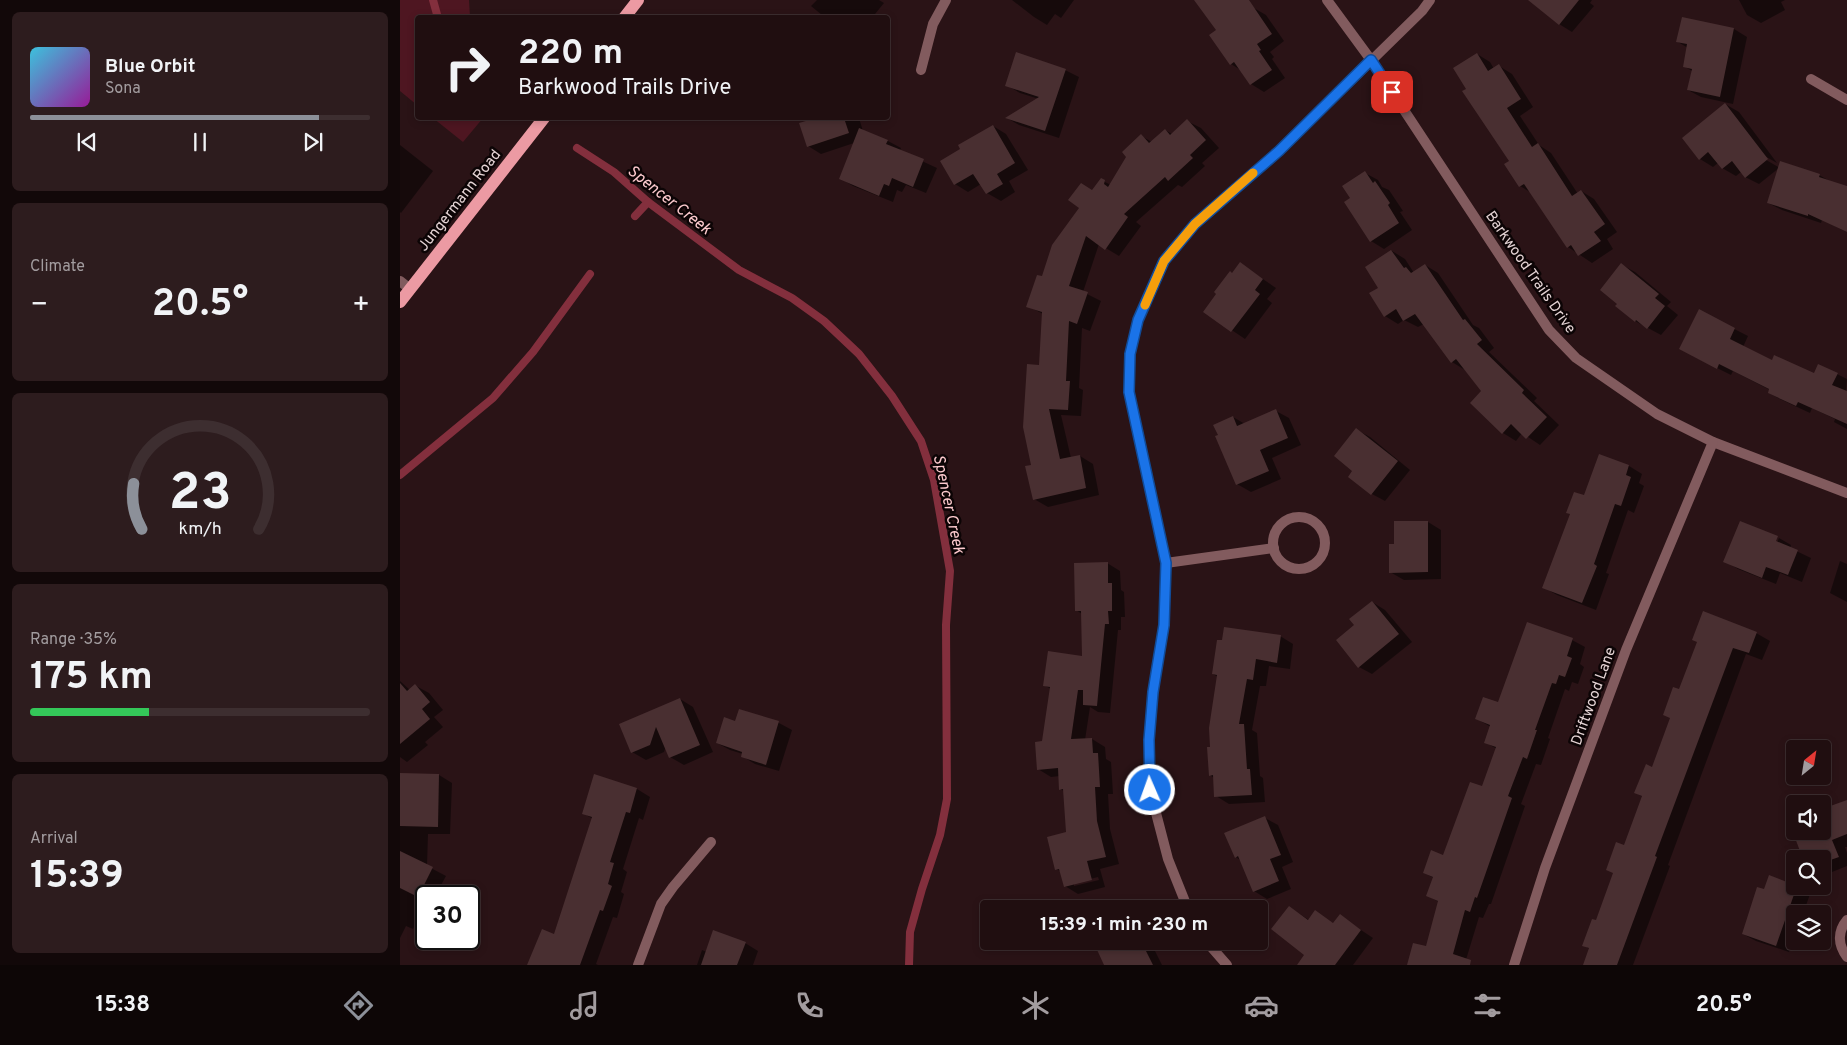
<!DOCTYPE html>
<html lang="en">
<head>
<meta charset="utf-8">
<style>
	body { margin:0; font-family:Overpass,sans-serif; background:#2d1c1e; color:#f1f3f6; height:100vh; display:flex; flex-direction:column; font-size:19px; white-space:nowrap }
	* { box-sizing:border-box; margin:0 }
	p { font-size:16px; color:#a29c9f }
	.icon { flex:none; width:28px; height:28px; fill:none; stroke:currentColor; stroke-width:2; stroke-linecap:round; stroke-linejoin:round }
	.map { position:relative; flex:1; overflow:hidden }
	.details { display:flex; flex-direction:column; gap:12px; padding:12px; background:#120809; width:400px }
	.details>* { flex:none }
	.banner { position:absolute; left:15px; top:15px; width:475px; height:105px; border-radius:5px; box-shadow:0 2px 8px #0003,0 0 0 1px #3d2e30; background:#200e10; color:#f1f3f6; overflow:hidden }
	.needle { width:32px; rotate:30deg }
	.tools { position:absolute; left:1386px; top:740px; display:grid; gap:10px }
	.tools a { display:grid; place-items:center; width:45px; height:45px; border-radius:5px; background:#200e10; box-shadow:0 2px 8px #0003,0 0 0 1px #3d2e30; font-size:25px }
	.speed { position:absolute; left:15px; top:885px; display:flex; gap:10px; font-size:25px; font-weight:700; text-align:center }
	.speed>* { display:grid; place-content:center; width:65px; height:65px; border-radius:50%; background:#200e10; box-shadow:0 2px 8px #0003,0 0 0 1px #3d2e30; line-height:1 }
	.speed .limit { border:2px solid #111; border-radius:8px; background:#fff; color:#111 }
	.pin { position:absolute; display:grid; place-items:center; width:42px; height:42px; color:#fff; margin:-21px; border-radius:10px; box-shadow:0 2px 8px #0006 }
	.me { position:absolute; width:55px; margin:-28px; rotate:358deg; stroke-linejoin:round; filter:drop-shadow(0 0 4px #0008) }
	.turn { display:flex; align-items:center; gap:18px; height:105px; padding:0 20px; font-size:22px }
	.turn .icon { width:65px; height:65px; stroke-width:2.5 }
	.turn b { display:block; font-size:35px; line-height:42px }
	.big { font-size:38px; font-weight:700; line-height:1.1 }
	.details .widget { flex:1; display:flex; flex-direction:column; justify-content:center; gap:8px; min-width:0; padding:0 18px; border-radius:8px; background:#2d1c1e }
	.details .dial { align-items:center; gap:0 }
	.dial svg { height:130px; overflow:visible; fill:none; stroke:#3d2e30; stroke-width:7; stroke-linecap:round; text-anchor:middle }
	.dial text { fill:#f1f3f6; stroke:none }
	.song { display:flex; align-items:center; gap:15px }
	.cover { width:60px; height:60px; border-radius:8px; background:linear-gradient(135deg,hsl(190 70% 55%),hsl(300 70% 35%)) }
	.played { height:5px; border-radius:2px; background:linear-gradient(90deg,#8c9099 85%,#3d2e30 85%) }
	.keys { display:flex; justify-content:space-around; direction:ltr }
	.heat { display:flex; justify-content:space-between; align-items:center; font-size:28px; direction:ltr }
	.charge { height:8px; border-radius:4px; background:linear-gradient(90deg,#34c759 35%,#3d2e30 0) }
	.trip { position:absolute; left:580px; top:900px; width:288px; height:50px; border-radius:5px; background:#200e10; box-shadow:0 2px 8px #0003,0 0 0 1px #3d2e30; font-weight:700; line-height:50px; text-align:center }
	.dock { display:flex; height:80px; justify-content:space-around; align-items:center; background:#0d0606; color:#a29c9f }
	.dock .icon { width:35px; height:35px }
	.dock .selected { color:#8c9099 }
	.dock b { font-size:22px; color:#f1f3f6 }
	main { display:flex; flex:1; min-height:0 }
	.map>svg:first-child { display:block }
	.green { fill:#4e1621 }
	.shadow { fill:#0007; fill-rule:evenodd }
	.lines { fill:none; stroke-linecap:round; stroke-linejoin:round }
	.stream { stroke:#832f3d; stroke-width:8 }
	.building { fill:#492f31 }
	.street { stroke:#825b5e; stroke-width:10 }
	.primary { stroke:#ec9aa3; stroke-width:12 }
	.route-casing { stroke:#114b97; stroke-width:12 }
	.route { stroke:#1a73e8; stroke-width:9 }
	.slow { stroke:#f59e0b; stroke-width:9 }
	.labels { text-anchor:middle; stroke-width:5; stroke-linejoin:round; paint-order:stroke }
	.street-label { font-size:15px; fill:#e5d4d5; stroke:#0c0405 }
	.water-label { font-size:16px; font-style:italic; fill:#fdcace; stroke:#0c0405 }
</style>
</head>
<body>
<main>
<section class="details">
<div class="widget">
<div class="song"><i class="cover"></i><div><b>Blue Orbit</b><p>Sona</p></div></div>
<div class="played"></div>
<div class="keys"><svg class="icon" aria-label="previous" viewBox="0 0 24 24"><path d="M18 5L8 12l10 7zM5 5v14"/></svg><svg class="icon" aria-label="pause" viewBox="0 0 24 24"><path d="M8 5v14M16 5v14"/></svg><svg class="icon" aria-label="next" viewBox="0 0 24 24"><path d="M6 5l10 7-10 7zM19 5v14"/></svg></div>
</div>
<div class="widget"><p>Climate</p>
<div class="heat"><a>−</a><b class="big">20.5°</b><a>+</a></div>
</div>
<div class="widget dial"><svg viewBox="0 0 100 80">
<path d="M14 69A42 42 0 1 1 86 69"/>
<path d="M14 69A42 42 0 0 1 9 41" stroke="#8c9099"/>
<text x="50" y="56" font-size="32" font-weight="700">23</text>
<text x="50" y="72" font-size="11">km/h</text>
</svg></div>
<div class="widget"><p>Range · 35%</p><b class="big">175 km</b><div class="charge"></div></div>
<div class="widget"><p>Arrival</p><b class="big">15:39</b></div>
</section>
<div class="map">
<svg width="1447" height="965" viewBox="0 0 1447 965">
	<rect width="100%" height="100%" fill="#2a1316"/>
	<g class="green">
		<path d="M0,0H69L70,17L18,18L17,105L0,91Z"/>
		<path d="M33,118H83L63,142Z"/>
	</g>
	<g class="shadow">
		<path d="M417,0H479L484,3L475,14L477,16L475,18H420L422,15L411,6Z"/>
		<path d="M612,0H674L661,18L655,14L647,25L634,17Z"/>
		<path d="M795,0H840L866,15L884,41L870,52L874,57L872,59L885,78L864,92L851,84L842,71L831,64L818,31Z"/>
		<path d="M1130,0H1192L1190,3L1194,6L1172,32L1159,24Z"/>
		<path d="M1339,0H1385L1381,2L1385,10L1361,23L1347,15Z"/>
		<path d="M1334,29L1347,37L1333,104L1301,97L1288,90L1292,71L1284,66L1288,48L1278,42Z"/>
		<path d="M1077,54L1090,62L1094,69L1099,66L1112,74L1133,107L1120,116L1139,145L1151,153L1178,194L1181,191L1194,199L1217,232L1207,239L1213,249L1192,263L1168,247L1130,192L1120,186L1110,161L1068,89Z"/>
		<path d="M665,70L679,77L659,138L619,125L607,118L639,99L620,93L606,85Z"/>
		<path d="M1325,104L1339,112L1377,163L1363,155L1361,157L1380,168L1419,175L1433,183L1447,187V232L1422,220L1421,223L1382,210L1368,203L1379,168L1359,184L1345,177L1341,172L1336,176L1322,168L1318,163L1313,167L1300,159Z"/>
		<path d="M409,118H459L463,131L488,141L501,148L500,151L537,168L526,193L506,185L502,192L497,190L493,202L453,186L440,178L454,143L421,154L408,146Z"/>
		<path d="M787,121L801,128L819,148L802,163L805,166L782,187L778,185L736,222L741,226L719,256L699,244L683,292L701,301L690,331L682,328L679,388L683,390L681,416L661,415L671,458L680,456L693,464L699,495L648,507L634,499L633,465L643,314L628,306L693,191L701,180L711,185L741,136L752,142L765,130L772,134Z"/>
		<path d="M593,126L606,134L628,170L609,181L615,192L601,201L587,193L581,184L568,192L555,184L562,150Z"/>
		<path d="M0,145L33,171L1,213L0,212Z"/>
		<path d="M965,173L978,180L982,187L989,190L1003,211L1000,212L1012,230L984,249L971,241L946,203L951,199Z"/>
		<path d="M992,251L1005,259L1014,273L1025,265L1038,273L1073,325L1079,328L1094,348L1089,352L1137,398L1134,401L1159,425L1140,445L1122,433L1116,441L1103,433L1083,391L1065,370L1052,362L1024,324L1018,327L1004,320L998,324L985,316L980,288Z"/>
		<path d="M841,264L876,288L867,299L872,303L845,339L805,312Z"/>
		<path d="M1222,265L1235,272L1271,302L1267,306L1278,315L1261,335L1235,321Z"/>
		<path d="M1299,311L1348,336L1343,347L1372,362L1415,375L1437,374L1447,379L1446,392H1447V429L1434,422L1435,419L1412,408L1410,413L1382,400L1369,393L1370,390L1333,371L1331,375L1293,356Z"/>
		<path d="M876,411L889,418L901,445L872,458L881,479L851,492L837,484L833,417L845,424Z"/>
		<path d="M957,430L970,437L1010,470L985,501L972,494L954,471Z"/>
		<path d="M1200,456L1229,466L1242,474L1239,483L1244,486L1234,513L1228,510L1206,573L1209,574L1196,610L1157,595L1143,587L1185,497Z"/>
		<path d="M1028,522L1041,530V579L1004,580L990,572L996,545Z"/>
		<path d="M1379,538L1391,545L1390,548L1411,558L1402,582L1380,573L1376,584L1338,569L1325,561L1373,546L1375,547Z"/>
		<path d="M1440,561L1447,564V602L1430,593Z"/>
		<path d="M707,563L720,571L721,590L724,592L725,617H721V630H718L710,713L698,712L690,707L685,740L692,739L705,747L706,759L711,762L713,794H708L710,829L719,864L700,869L705,887L678,894L665,886L662,872L656,869L667,833L664,791L660,789V776L651,777L638,769L651,689L644,685L683,657L682,614L676,610ZM698,877L699,880L674,886V883Z"/>
		<path d="M972,602L985,610L1012,642L972,674L959,667L955,626Z"/>
		<path d="M1356,633L1370,641L1362,660L1346,654L1268,865L1270,866L1233,965H1184L1190,949L1183,945L1197,922L1243,797L1236,793L1253,769L1298,642Z"/>
		<path d="M880,636L893,644L890,669L869,666L866,686H860L852,730L857,733L860,776L863,778L865,802L829,804L816,796L814,778L810,775L818,677L813,674Z"/>
		<path d="M1172,640L1185,647L1180,664L1184,667L1178,684L1172,682L1169,691L1165,689L1148,738L1150,739L1141,765L1136,764L1121,804L1125,806L1091,904H1089L1083,918L1079,917L1065,963L1068,965H1008L1026,948L1039,902L1028,896L1034,878L1024,873L1044,856L1082,788L1097,749L1085,742L1091,727L1077,719L1099,704Z"/>
		<path d="M0,681L10,690L16,686L29,693L43,710L34,717L43,727L25,742L28,745L7,762L0,757Z"/>
		<path d="M280,699L293,707L313,752L284,765L270,757L266,746L264,752L246,760L232,752L221,725Z"/>
		<path d="M340,711L379,723L392,730L379,771L355,764L342,756L343,754L330,750L317,743L336,722Z"/>
		<path d="M39,775L52,783L50,834H28L27,866L46,876L35,896H26V903L13,929L6,926L0,938V797Z"/>
		<path d="M195,776L237,789L250,797L243,820L239,818L223,869L227,872L221,892L224,894L217,918L213,917L196,964L198,965H129L155,935L193,819L183,813Z"/>
		<path d="M1447,801V847H1445L1447,853V866L1422,876V859H1404L1390,823L1395,821V831H1422Z"/>
		<path d="M865,818L878,825L893,862L882,867L891,889L867,899L854,891L840,860L836,857Z"/>
		<path d="M1398,886L1410,894L1403,914H1395V936L1389,952L1356,941L1343,934L1365,890Z"/>
		<path d="M889,907L909,920L915,912L934,924L940,916L973,938L953,965H922Z"/>
		<path d="M694,941H750L762,965H705Z"/>
		<path d="M345,943L358,951L353,965H297L302,950L307,952Z"/>
	</g>
	<g class="lines">
		<g class="stream">
			<path d="M33,0L38,18"/>
			<path d="M177,148L214,172L248,202L339,270L392,298L424,321L459,354L492,396L521,441L534,480L550,571L546,625L547,799L540,835L522,889L510,932L509,965"/>
			<path d="M235,216L248,202"/>
			<path d="M0,475L93,398L133,352L190,274"/>
		</g>
	</g>
	<g class="building">
		<path d="M794,0H849L872,34L857,44L861,50L859,51L872,70L850,85L834,62L830,65L809,35L816,30Z"/>
		<path d="M1128,0H1179L1159,25Z"/>
		<path d="M1282,17L1334,28L1320,97L1287,90L1292,69L1283,67L1287,44L1276,42Z"/>
		<path d="M616,52L666,69L645,131L605,118L639,97L605,86Z"/>
		<path d="M1077,53L1088,71L1099,64L1121,99L1107,108L1132,147L1138,143L1172,196L1181,190L1205,224L1194,232L1201,241L1178,256L1171,245L1167,248L1124,184L1119,187L1104,164L1109,161L1062,91L1066,89L1053,68Z"/>
		<path d="M1325,103L1368,159L1345,178L1332,161L1322,169L1308,152L1299,160L1282,138Z"/>
		<path d="M416,118H444L449,133L407,147L399,123Z"/>
		<path d="M787,119L806,140L790,155L793,158L768,181L765,177L724,214L728,217L705,250L686,236L669,286L688,292L677,324L669,321L666,381H670L668,410L649,409L660,459L680,455L686,488L633,500L625,466L631,465L623,427L627,364L639,365L642,312L626,307L637,275L642,276L652,245L679,208L668,200L681,183L692,190L701,178L705,180L704,184L708,187L726,157L722,152L741,134L749,143L765,129L770,135Z"/>
		<path d="M593,125L615,163L597,174L603,184L586,194L573,174L554,185L540,161L560,149L558,145Z"/>
		<path d="M459,128L488,140L486,144L524,159L513,187L492,178L489,186L484,184L479,196L439,179Z"/>
		<path d="M1380,161L1420,174L1419,177L1447,186V232L1408,214V216L1367,203Z"/>
		<path d="M965,171L973,183L975,181L990,203L988,205L999,223L970,242L944,202L950,198L942,186Z"/>
		<path d="M991,250L1004,268L1006,267L1011,273L1025,264L1063,320L1065,319L1082,340L1077,344L1124,390L1122,393L1147,417L1126,439L1111,424L1102,434L1070,403L1081,391L1056,359L1051,363L1015,314L1003,321L996,309L984,317L969,293L978,288L965,267Z"/>
		<path d="M840,262L863,279L855,290L860,294L831,332L803,312L816,294L814,292L830,271L832,273Z"/>
		<path d="M1221,263L1259,294L1255,298L1265,306L1247,329L1236,320L1235,322L1215,306L1217,304L1200,290Z"/>
		<path d="M1299,309L1335,328L1330,339L1372,360L1374,355L1414,373L1418,364L1438,373L1432,385L1447,391V424L1398,402L1396,406L1368,393L1369,389L1319,364L1317,369L1279,349Z"/>
		<path d="M876,409L888,438L860,450L869,471L836,485L815,436L818,435L813,425L833,416L837,426Z"/>
		<path d="M956,428L998,461L971,495L948,477L952,471L934,456Z"/>
		<path d="M1199,454L1229,465L1226,475L1231,477L1221,506L1215,504L1194,564L1197,566L1182,603L1142,588L1170,514L1166,513L1174,492L1184,495Z"/>
		<path d="M994,521H1028V572L989,573V544H994Z"/>
		<path d="M1340,521L1378,536L1376,541L1398,550L1388,575L1366,567L1362,578L1323,562Z"/>
		<path d="M708,562V583H712V611H708L709,624H705L697,706L683,705V690H678L671,739L692,738L693,753H698L700,787H695L697,821L706,857L687,861L692,880L664,887L659,869L655,870L647,837L666,832L663,789L659,790L658,768L637,770L635,742L642,741L650,687L643,686L648,651L682,656L681,611H675L674,563Z"/>
		<path d="M972,601L999,634L958,668L936,640L954,625L949,619Z"/>
		<path d="M1303,611L1357,632L1349,653L1333,648L1255,856L1257,857L1217,965H1183L1189,948L1182,946L1192,919L1196,920L1213,873L1206,870L1216,842L1224,845L1242,796L1234,793L1246,764L1252,767L1270,718L1263,715L1273,687L1279,689L1297,642L1292,640Z"/>
		<path d="M1127,622L1173,638L1167,656L1172,658L1165,677L1159,675L1156,684L1152,683L1135,730H1137L1127,759L1123,757L1108,796L1112,798L1077,898L1075,897L1070,912L1065,910L1053,954L1071,960L1070,965H1007L1013,943L1026,946L1038,901L1026,896L1033,877L1023,873L1031,850L1043,855L1070,782L1082,786L1096,747L1084,743L1090,725L1075,719L1083,697L1098,702Z"/>
		<path d="M824,627L881,635L877,663L856,659L853,680L847,679L839,724H844L847,769H850L852,795L814,797L813,775L809,776L807,747H810L809,728L817,675L812,674L817,640H822Z"/>
		<path d="M0,683L7,691L15,684L30,702L22,709L30,719L0,744Z"/>
		<path d="M280,698L300,745L269,758L256,727L250,745L231,753L219,724Z"/>
		<path d="M339,709L379,721L366,765L341,757L342,752L316,743L324,717L335,721Z"/>
		<path d="M0,773L39,774L38,827L0,826Z"/>
		<path d="M194,774L237,788L230,813L226,812L210,862L214,863L208,884L212,886L203,911L200,910L180,965H127L142,929L154,934L192,817L182,814Z"/>
		<path d="M1447,800V834L1432,840L1439,857L1422,863V859H1403L1389,822L1395,820V831H1422V809Z"/>
		<path d="M865,816L881,855L870,859L879,881L853,892L838,856L835,858L824,833Z"/>
		<path d="M0,851L33,867L18,897L0,888Z"/>
		<path d="M1369,875L1397,886L1376,946L1342,934L1357,887L1364,889Z"/>
		<path d="M889,906L908,920L915,910L933,923L940,914L961,930L935,965H897L904,955L871,929Z"/>
		<path d="M313,930L346,942L337,965H301Z"/>
		<path d="M693,941H741L753,965H704Z"/>
	</g>
	<g class="lines">
		<g class="street">
			<path d="M927,0L971,60L1149,330L1176,358L1257,414L1313,442L1447,493"/>
			<path d="M521,70L533,24L546,0"/>
			<path d="M1411,79L1447,100"/>
			<path d="M0,281L10,289"/>
			<circle cx="899" cy="543" r="26"/>
			<path d="M766,563L874,548"/>
			<path d="M788,909L768,859L750,790L749,740L753,692L764,625L766,563L729,392L730,354L738,320L764,261L795,224L879,151L1022,11L1030,0"/>
			<path d="M1447,920C1437,932 1438,945 1447,957"/>
			<path d="M806,941L827,965"/>
			<path d="M238,965L261,904L273,887L311,842"/>
			<path d="M1114,965L1145,868L1226,650L1313,442"/>
		</g>
		<g class="primary">
			<path d="M224,18L238,0"/>
			<path d="M0,302L144,118"/>
		</g>
	</g>
	<g class="lines">
		<defs>
			<path id="route" d="M750,790L749,740L753,692L764,625L766,563L729,392L730,354L738,320L764,261L795,224L879,151L971,60L992,92"/>
		</defs>
		<use href="#route" class="route-casing"/>
		<use href="#route" class="route"/>
		<path class="slow" d="M745,305L764,261L795,224L853,173"/>
	</g>
	<g class="labels">
		<g class="street-label">
			<text transform="translate(59 200) rotate(-52)" y="5">Jungermann Road</text>
			<text transform="translate(1131 272) rotate(55)" y="5">Barkwood Trails Drive</text>
			<text transform="translate(1193 696) rotate(-70)" y="5">Driftwood Lane</text>
		</g>
		<g class="water-label">
			<text transform="translate(270 199) rotate(38)" y="6">Spencer Creek</text>
			<text transform="translate(550 504) rotate(78)" y="6">Spencer Creek</text>
		</g>
	</g>
</svg>
<div class="tools">
<a><svg class="needle" viewBox="-14 -14 28 28"><path d="M0-13l5 13h-10z" fill="#e53935"/><path d="M0 13l5-13h-10z" fill="#a29c9f"/></svg></a>
<a><svg class="icon" aria-label="sound" viewBox="0 0 24 24"><path d="M4 9h4l5-4v14l-5-4H4zM17 9q2 3 0 6"/></svg></a>
<a><svg class="icon" aria-label="search" viewBox="0 0 24 24"><circle cx="10" cy="10" r="6"/><path d="M15 15l6 6"/></svg></a>
<a><svg class="icon" aria-label="layers" viewBox="0 0 24 24"><path d="M12 4l9 5-9 5-9-5zM3 14l9 5 9-5"/></svg></a>
</div>
<div class="speed"><div class="limit">30</div></div>
<div class="pin" style="left:992px;top:92px;background:#d93025"><svg class="icon" aria-label="arrive" viewBox="0 0 24 24"><path d="M6 21V4h12l-3 4 3 4H6"/></svg></div>
<svg class="me" style="left:750px;top:790px" viewBox="-20 -20 40 40"><circle r="17" fill="#1a73e8" stroke="#fff" stroke-width="3"/><path d="M0-11L8 9 0 5-8 9z" fill="#fff"/></svg>
<div class="trip">15:39 · 1 min · 230 m</div>
<div class="banner">
<div class="turn"><svg class="icon" aria-label="right" viewBox="0 0 24 24"><path d="M7 20v-9h11M14 6l5 5-5 5"/></svg><div><b>220 m</b>Barkwood Trails Drive</div></div>
</div>
</div>
</main>
<nav class="dock">
<b>15:38</b>
<svg class="icon selected" aria-label="directions" viewBox="0 0 24 24"><path d="M12 3l9 9-9 9-9-9zM9 14v-3h6M13 9l2 2-2 2"/></svg>
<svg class="icon" aria-label="music" viewBox="0 0 24 24"><path d="M9 18V5l10-2v13"/><circle cx="6" cy="18" r="3"/><circle cx="16" cy="16" r="3"/></svg>
<svg class="icon" aria-label="phone" viewBox="0 0 24 24"><path d="M5 4h4l2 5-3 2q2 4 5 5l2-3 5 2v4C11 20 4 13 5 4z"/></svg>
<svg class="icon" aria-label="climate" viewBox="0 0 24 24"><path d="M12 3v18M4 7l16 10M4 17L20 7"/></svg>
<svg class="icon" aria-label="car" viewBox="0 0 24 24"><path d="M5 17H2v-5l4-1 3-4h7l3 4 3 1v5h-3M9 17h6M6 11h13"/><circle cx="7" cy="17" r="2"/><circle cx="17" cy="17" r="2"/></svg>
<svg class="icon" aria-label="filters" viewBox="0 0 24 24"><path d="M4 7h16M4 17h16"/><circle cx="9" cy="7" r="2"/><circle cx="15" cy="17" r="2"/></svg>
<b>20.5°</b>
</nav>
</body>
</html>
